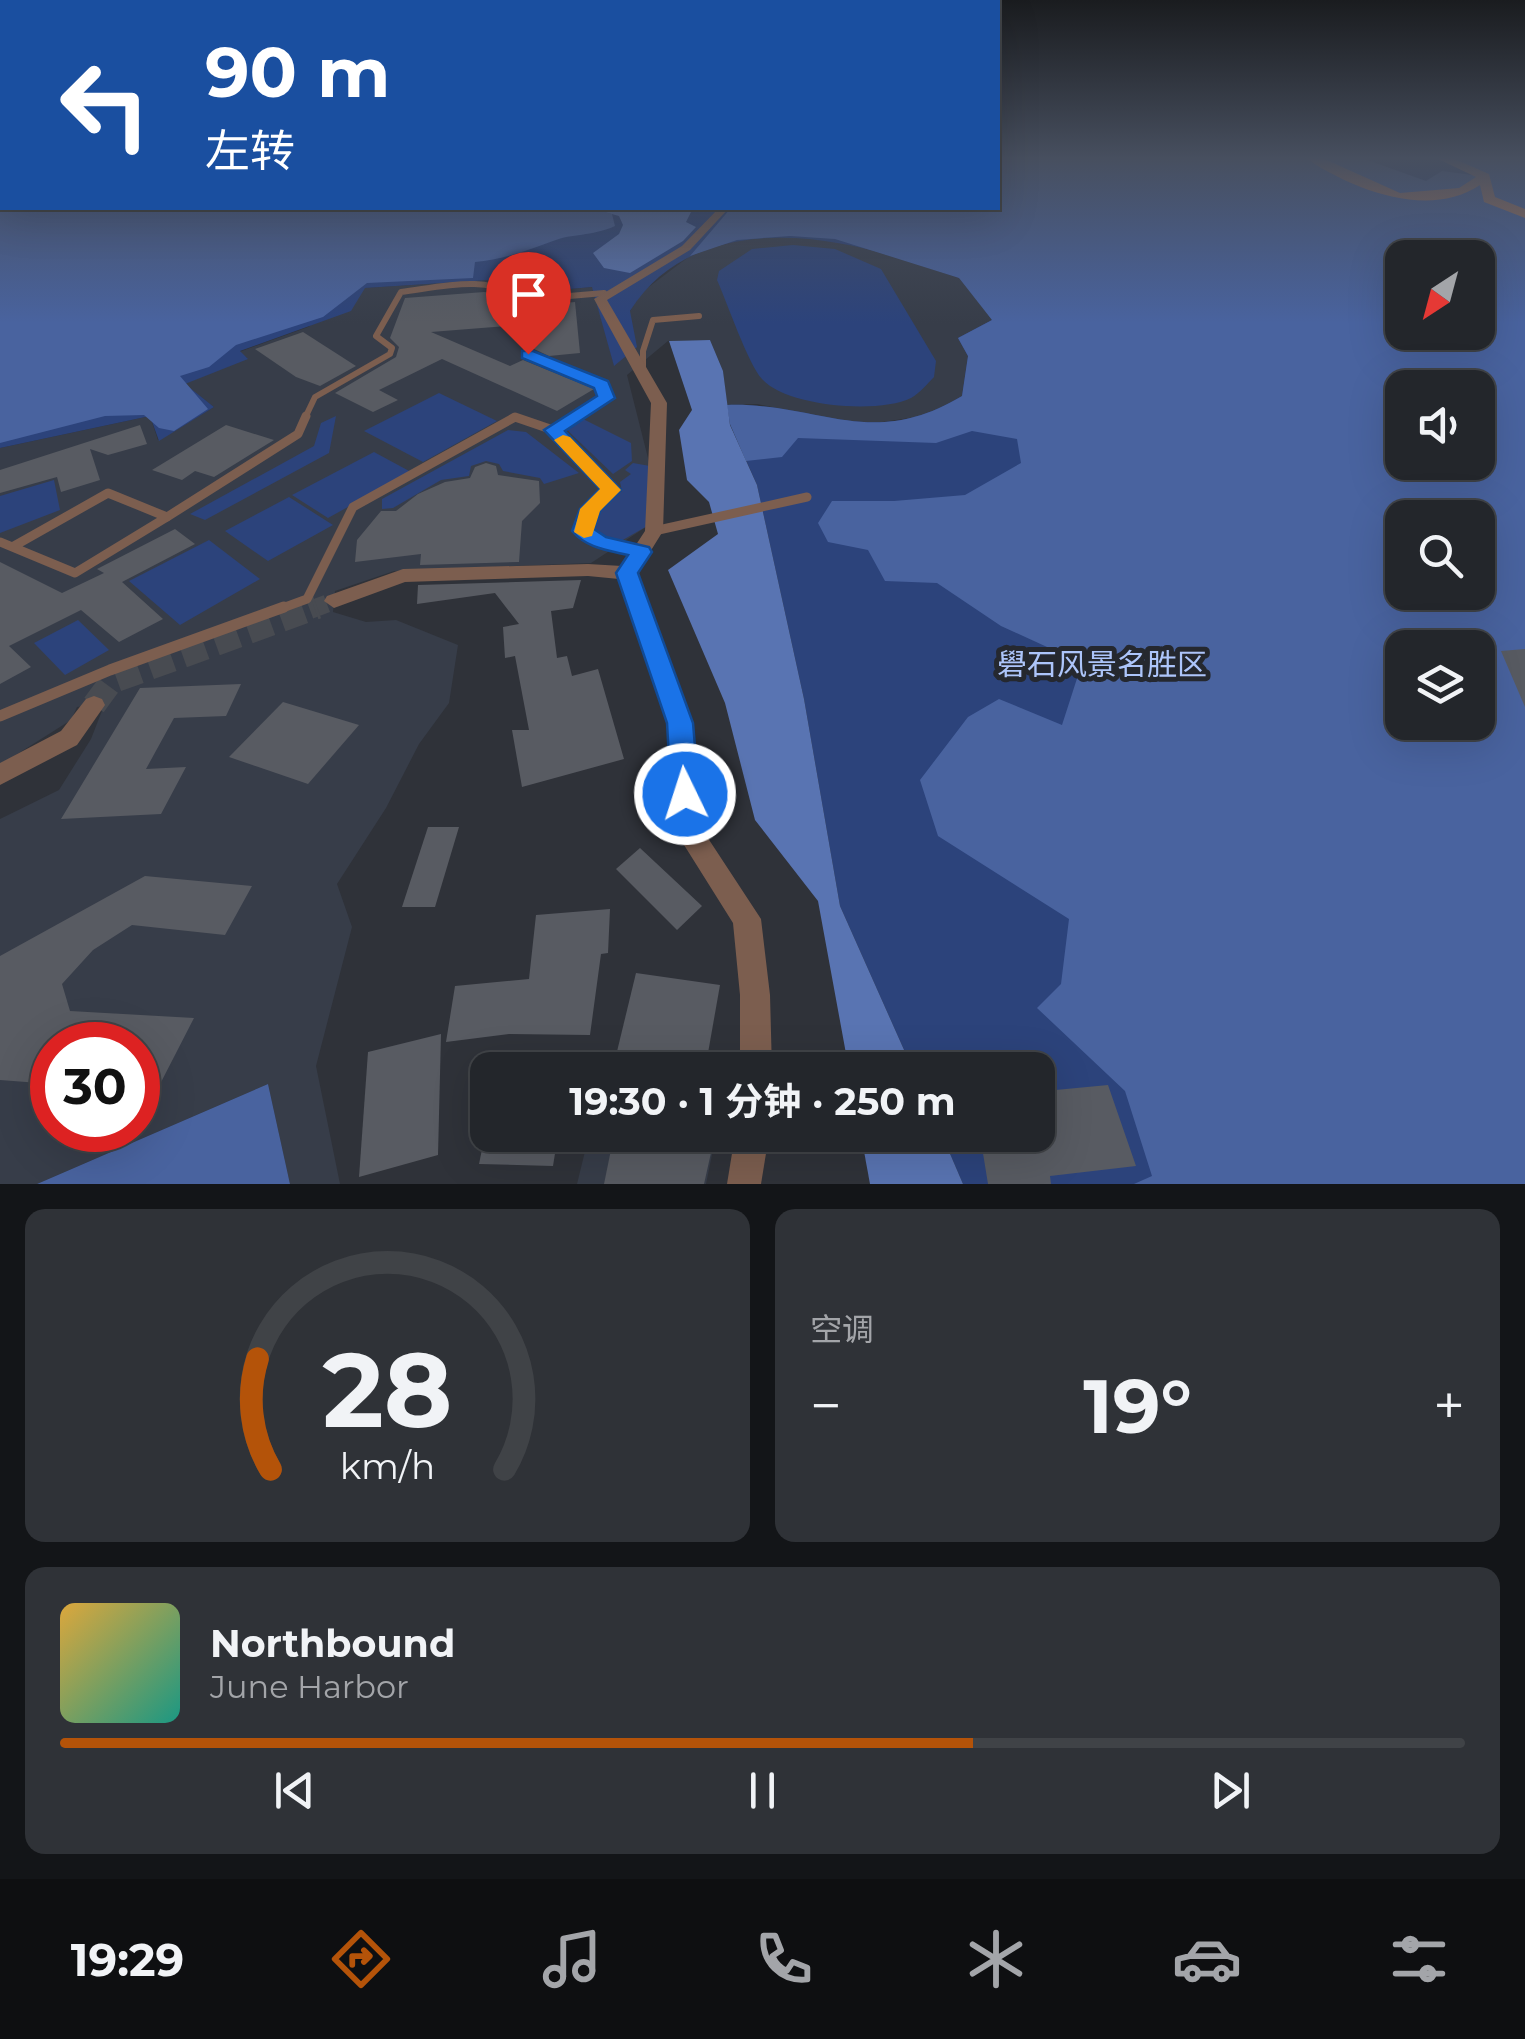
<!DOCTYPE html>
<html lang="zh">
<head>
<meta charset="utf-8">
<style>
	body { margin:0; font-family:Montserrat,"Noto Sans SC",sans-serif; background:#2f3237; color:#f1f3f6; height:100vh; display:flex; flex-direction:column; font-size:38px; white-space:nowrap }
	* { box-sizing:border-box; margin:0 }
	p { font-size:32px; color:#a3a5a9 }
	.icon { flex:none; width:55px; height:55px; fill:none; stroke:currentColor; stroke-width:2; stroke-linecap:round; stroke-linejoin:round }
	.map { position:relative; height:1184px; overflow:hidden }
	.details { display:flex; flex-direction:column; gap:25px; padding:25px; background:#131518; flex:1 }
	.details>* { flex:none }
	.banner { position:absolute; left:0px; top:0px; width:1000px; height:210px; box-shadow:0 10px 40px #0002,0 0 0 2px #404347; background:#1a4fa0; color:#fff; overflow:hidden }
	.needle { width:65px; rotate:216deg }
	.buttons { position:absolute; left:1385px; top:240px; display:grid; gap:20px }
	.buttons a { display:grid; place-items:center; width:110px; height:110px; border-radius:20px; background:#23262b; box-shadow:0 10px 40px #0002,0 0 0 2px #404347; font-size:50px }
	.speed { position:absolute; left:30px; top:1022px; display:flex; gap:20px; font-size:50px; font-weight:700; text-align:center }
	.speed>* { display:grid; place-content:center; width:130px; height:130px; border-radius:50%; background:#23262b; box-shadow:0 10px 40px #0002,0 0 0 2px #404347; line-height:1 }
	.speed .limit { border:15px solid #d22; background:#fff; color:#111 }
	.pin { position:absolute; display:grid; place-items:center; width:85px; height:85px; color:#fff; margin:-102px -42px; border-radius:50% 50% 50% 0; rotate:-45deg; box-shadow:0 0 10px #0007 }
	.pin .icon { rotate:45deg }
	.me { position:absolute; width:110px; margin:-55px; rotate:356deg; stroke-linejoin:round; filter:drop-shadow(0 0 8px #0008) }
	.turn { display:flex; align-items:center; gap:35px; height:210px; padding:0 40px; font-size:45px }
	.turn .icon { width:130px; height:130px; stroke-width:2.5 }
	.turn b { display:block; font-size:70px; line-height:85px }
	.big { font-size:75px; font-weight:700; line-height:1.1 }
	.details .card { flex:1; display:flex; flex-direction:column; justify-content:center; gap:15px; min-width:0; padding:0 35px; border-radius:20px; background:#2f3237 }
	.details .dial { align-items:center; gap:0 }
	.dial svg { height:260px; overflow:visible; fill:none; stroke:#404347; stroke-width:7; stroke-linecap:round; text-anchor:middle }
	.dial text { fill:#f1f3f6; stroke:none }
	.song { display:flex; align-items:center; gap:30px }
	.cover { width:120px; height:120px; border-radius:15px; background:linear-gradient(135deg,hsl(40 70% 55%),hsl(170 70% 35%)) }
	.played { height:10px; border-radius:5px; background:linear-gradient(90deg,#b45309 65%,#404347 65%) }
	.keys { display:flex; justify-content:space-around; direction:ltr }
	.heat { display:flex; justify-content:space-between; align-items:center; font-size:55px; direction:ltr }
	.details .tiles { flex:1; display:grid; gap:25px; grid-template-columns:1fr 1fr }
	.card:last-child { grid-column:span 2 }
	.trip { position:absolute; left:470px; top:1052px; width:585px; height:100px; border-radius:20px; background:#23262b; box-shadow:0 10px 40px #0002,0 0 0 2px #404347; font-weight:700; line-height:100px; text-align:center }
	.menu { display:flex; height:160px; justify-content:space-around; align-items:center; background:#0e0f11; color:#a3a5a9 }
	.menu .icon { width:70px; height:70px }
	.menu .current { color:#b45309 }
	.menu b { font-size:45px; color:#f1f3f6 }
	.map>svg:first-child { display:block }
	.built { fill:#373d49; fill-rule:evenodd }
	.green { fill:#2c437b; fill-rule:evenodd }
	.forest { fill:#49639f; fill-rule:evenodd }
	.water { fill:#5974b2 }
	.building { fill:#585b62 }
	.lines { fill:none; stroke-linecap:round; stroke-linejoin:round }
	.street-tunnel-far1 { stroke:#484b51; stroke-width:18; stroke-dasharray:18 9; stroke-linecap:butt }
	.street-tunnel { stroke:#484b51; stroke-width:24; stroke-dasharray:24 11; stroke-linecap:butt }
	.lane-far2 { stroke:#7c5e4f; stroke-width:6 }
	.lane-far1 { stroke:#7c5e4f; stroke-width:9 }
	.lane { stroke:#7c5e4f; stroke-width:11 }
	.street { fill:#7c5e4f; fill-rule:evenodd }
	.secondary { fill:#a4755d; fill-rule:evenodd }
	.route { fill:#1a73e8; stroke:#114b97; stroke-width:2.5 }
	.slow { fill:#f59e0b }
	.labels { text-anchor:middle; stroke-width:10; stroke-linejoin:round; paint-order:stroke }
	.park-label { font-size:30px; fill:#adc5fa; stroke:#25282f }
</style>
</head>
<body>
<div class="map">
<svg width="1525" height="1184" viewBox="0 0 1525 1184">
	<rect width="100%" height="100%" fill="#2f3239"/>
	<g class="built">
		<path d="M790,236L835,239L959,278L993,320L968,356L962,396L930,415L862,425L757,404L727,405L723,371L710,340L668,341L627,375L650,466L649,525L591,563L394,571L335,591L333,612L366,622L396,620L458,645L449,703L419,744L386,808L337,884L352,927L316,1066L340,1184H290L268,1084L37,1184H0V819L59,790L91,739L105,703L77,707L71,720L0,765V448L150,416L158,440L214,407L184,384L247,358L239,352L308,327L364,288L505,279L537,292L593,287L614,365L630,311L642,292L690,256L737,240ZM52,1045H138V1130H52Z"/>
		<path d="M589,1135H716L706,1184H577Z"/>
	</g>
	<g class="green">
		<path d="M0,157L2,208H998V157H1439L1485,177L1525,214V1184H963L942,1135H1038V1070H913L840,906L804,699L757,485L730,424L727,405C819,402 871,451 962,396L968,356L958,338L992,320C983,308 972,287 959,278C946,269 923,266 908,261C816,230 690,216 630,311L637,347L614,366L592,287L537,292L505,279L365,288L351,311L240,351L248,359L185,384L214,407L159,441L150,416L0,448ZM1402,258H1478V332H1402ZM1402,388H1478V462H1402ZM1402,518H1478V592H1402ZM1402,648H1478V722H1402Z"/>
		<path d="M793,245L835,249L881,269L936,361L934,377C927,384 920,393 911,398C879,414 787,407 762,379C748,364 727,302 717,280L719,271L752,249Z"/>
		<path d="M439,393L497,421L423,462L364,431Z"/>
		<path d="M336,416L329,453L205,520L190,514L314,446L321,423Z"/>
		<path d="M579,417L631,443L632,461L613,474L564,427Z"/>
		<path d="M508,430L526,432L579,473L544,484L540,478L503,471L499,464L486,461L471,466L469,476L441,480L393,508L382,509V499Z"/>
		<path d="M374,452L411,472L328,518L292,495Z"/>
		<path d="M633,463L650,466L649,525L621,541L599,536L593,528L596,510L622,491L620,482L631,474L625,470Z"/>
		<path d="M54,480L60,510L0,533V496Z"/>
		<path d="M289,497L333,525L268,561L225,531Z"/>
		<path d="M209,540L260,579L180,625L129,581Z"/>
		<path d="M78,620L109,650L65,675L34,643Z"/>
	</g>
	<g class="forest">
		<path d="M0,157L2,208H590L612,214L615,226C590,237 573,233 553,241C528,250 502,260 475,262L473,278L367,283L323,317L236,345L209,367L180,376L208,409L174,431L159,428L144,415L105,416L0,443Z"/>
		<path d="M998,157H1359L1426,181L1442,171L1480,176L1439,157H1525V1184H1134L1152,1176L1125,1091L1037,1008L1061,984L1069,919L938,836L920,780L968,717L999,699L1062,725L1082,663L1001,626L937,583L885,581L868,550L828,542L818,523L832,501H894L965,495L1021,463L1017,439L972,431L936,443L798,438L782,457L746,461L730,424L727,405C819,402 871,451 962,396L968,356L958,338L992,320L959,278L835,239L790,236L737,240L690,256L731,208H998ZM1402,258H1478V332H1402ZM1402,388H1478V462H1402ZM1402,518H1478V592H1402ZM1402,648H1478V722H1402Z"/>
		<path d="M268,1084L290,1184H37Z"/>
	</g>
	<g class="water">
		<path d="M565,208H693L686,222L696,227L683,241L630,273L604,268L593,253L619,234L623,225L619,216L590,208Z"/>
		<path d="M710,340L723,371L730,425L757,485L804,699L840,906L913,1070H849L818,901L755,820L725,703L668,570L718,534L709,502L687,480L679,430L692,410L669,341Z"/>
		<path d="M861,1135H942L963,1184H870Z"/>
	</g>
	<g class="building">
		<path d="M484,292L493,293L495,304H516L518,325L431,332L510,366L523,360L594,389L557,411L442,359L379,390L398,400L373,412L335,393L396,357L399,347L390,338L405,298Z"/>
		<path d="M575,302L580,353L549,356L534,349L530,306Z"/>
		<path d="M303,332L356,366L320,386L296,377L255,349Z"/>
		<path d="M140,425L147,444L108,455L90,449L100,480L61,492L57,477L0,493V470Z"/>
		<path d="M226,425L274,440L214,477L195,471L182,480L152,470Z"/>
		<path d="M486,463L496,466L498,475L539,481L540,503L522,521L519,562L420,565L421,554L355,562L357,540L381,511H396L418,494L445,482L470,478L475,467Z"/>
		<path d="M175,529L195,544L122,582L163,619L119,642L81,610L9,646L31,667L0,684V562L62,593L104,573L97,569Z"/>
		<path d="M581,580L573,608L551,611L557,658L567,656L572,676L598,669L624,759L522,787L512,730H529L515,656L505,658L503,627L519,624L495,593L417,604L418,585Z"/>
		<path d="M1525,649V707L1501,651Z"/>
		<path d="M241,684L226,716L174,718L146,769L186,767L161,814L61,819L140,688Z"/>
		<path d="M283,702L359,725L308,784L229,757Z"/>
		<path d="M428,827H459L435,907H402Z"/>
		<path d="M640,848L702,906L677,930L616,869Z"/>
		<path d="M145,876L252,886L225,935L132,925L93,950L62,984L70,1011L194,1018L157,1090L138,1089V1045H52V1084L0,1080V956Z"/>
		<path d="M610,909L608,953L601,954L590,1035L509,1034L446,1042L455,986L529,979L536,915Z"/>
		<path d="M636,973L720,985L705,1070L613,1068Z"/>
		<path d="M441,1034L438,1155L359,1177L368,1052Z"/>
		<path d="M1108,1085L1136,1166L1050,1176L1051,1184H988L980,1135H1038V1127H1056L1045,1091Z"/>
		<path d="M485,1135H558L553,1166L479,1164Z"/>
		<path d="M614,1135H715L704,1184H604Z"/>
	</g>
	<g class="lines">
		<path class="street-tunnel-far1" d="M310,610L334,601"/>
		<path class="street-tunnel" d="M94,705L111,682L317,607"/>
		<g class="lane-far2">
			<path d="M643,372V351L653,320L699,316"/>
			<path d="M305,418L315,397L390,354L392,348L376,336L401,292C441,287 488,273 523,300"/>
			<path d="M513,418H519"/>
			<path d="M573,418L607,398L602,385L527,354L523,300L604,293"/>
		</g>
		<g class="lane-far1">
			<path d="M553,430L577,416"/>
			<path d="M167,517L298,434L306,416"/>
			<path d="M654,531L807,497"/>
			<path d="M0,542L75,573L167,517L108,493L14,546"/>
			<path d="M277,610L307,599L353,507L515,417L553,430L611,490L590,509L583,531L599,542L641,551"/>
		</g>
		<path class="lane" d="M0,716L110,670L284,607"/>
		<g class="street">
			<path d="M719,208H729L690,250L607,300L667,403L663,531L637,573L692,723L700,826L761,919L770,995L772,1070H740V995L733,923L674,829L668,723L619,579L588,576L405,582L334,608L324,601L327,596L403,569L588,564L622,566L645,531L651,403L594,299L682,246Z"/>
			<path d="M94,696L102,699L105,705L77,745L0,785V763L61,731L86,699Z"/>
			<path d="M735,1135H769L761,1184H727Z"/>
		</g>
		<path class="secondary" d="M1304,157H1320L1400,193L1459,188L1476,177L1434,157H1450L1489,174L1495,197L1525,209V218L1484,202L1480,185C1428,220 1351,189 1304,157Z"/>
	</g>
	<linearGradient id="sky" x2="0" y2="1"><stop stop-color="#1a1c1f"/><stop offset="0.49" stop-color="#474f5f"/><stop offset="1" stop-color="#474f5f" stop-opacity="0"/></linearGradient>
	<rect width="1525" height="323" fill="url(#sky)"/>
	<path class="route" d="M522,351H533L608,381L615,398L565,431L621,490L600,511L594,529L606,537L649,547L652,552L638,573L693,723L699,794L695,802L685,806L675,802L671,794L667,723L616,573L628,555C606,550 587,548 572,531L580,509L600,489L544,430L597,396L594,388L522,358Z"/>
	<path class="slow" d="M563,435L570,437L621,490L600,511L592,536L584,538L574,532L580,509L600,489L554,440Z"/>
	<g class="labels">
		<g class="park-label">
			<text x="1102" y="675">礐石风景名胜区</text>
		</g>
	</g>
</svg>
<div class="buttons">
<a><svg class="needle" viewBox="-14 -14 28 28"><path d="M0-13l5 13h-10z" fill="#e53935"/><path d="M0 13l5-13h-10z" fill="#a3a5a9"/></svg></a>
<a><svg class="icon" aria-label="sound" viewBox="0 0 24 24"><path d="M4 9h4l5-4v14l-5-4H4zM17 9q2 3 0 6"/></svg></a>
<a><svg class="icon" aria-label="search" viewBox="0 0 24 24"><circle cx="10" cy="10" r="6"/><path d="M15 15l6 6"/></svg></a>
<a><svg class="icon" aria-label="layers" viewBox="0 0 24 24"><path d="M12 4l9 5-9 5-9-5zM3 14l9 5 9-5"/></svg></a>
</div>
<div class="speed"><div class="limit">30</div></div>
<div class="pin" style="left:528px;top:354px;background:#d93025"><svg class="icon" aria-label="arrive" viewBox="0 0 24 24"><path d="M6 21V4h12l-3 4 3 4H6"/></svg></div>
<svg class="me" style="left:685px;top:794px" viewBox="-20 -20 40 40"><circle r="17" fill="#1a73e8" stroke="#fff" stroke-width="3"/><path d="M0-11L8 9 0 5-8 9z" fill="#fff"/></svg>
<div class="trip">19:30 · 1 分钟 · 250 m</div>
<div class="banner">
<div class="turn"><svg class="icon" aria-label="left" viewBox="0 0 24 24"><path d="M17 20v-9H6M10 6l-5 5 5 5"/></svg><div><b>90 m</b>左转</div></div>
</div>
</div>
<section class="details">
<div class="tiles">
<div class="card dial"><svg viewBox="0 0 100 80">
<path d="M14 69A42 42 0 1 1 86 69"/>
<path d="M14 69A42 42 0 0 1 10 35" stroke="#b45309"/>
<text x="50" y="56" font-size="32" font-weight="700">28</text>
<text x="50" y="72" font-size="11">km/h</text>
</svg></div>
<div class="card"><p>空调</p>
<div class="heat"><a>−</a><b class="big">19°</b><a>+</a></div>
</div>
<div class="card">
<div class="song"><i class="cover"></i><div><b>Northbound</b><p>June Harbor</p></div></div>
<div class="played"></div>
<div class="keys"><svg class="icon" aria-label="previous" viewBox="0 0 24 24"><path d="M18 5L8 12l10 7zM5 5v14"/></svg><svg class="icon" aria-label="pause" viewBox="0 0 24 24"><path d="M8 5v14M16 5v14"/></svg><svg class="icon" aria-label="next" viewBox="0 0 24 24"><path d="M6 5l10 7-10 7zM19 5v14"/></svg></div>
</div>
</div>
</section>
<nav class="menu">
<b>19:29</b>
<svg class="icon current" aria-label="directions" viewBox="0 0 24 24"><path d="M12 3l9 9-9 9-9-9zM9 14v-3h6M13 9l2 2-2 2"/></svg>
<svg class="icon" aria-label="music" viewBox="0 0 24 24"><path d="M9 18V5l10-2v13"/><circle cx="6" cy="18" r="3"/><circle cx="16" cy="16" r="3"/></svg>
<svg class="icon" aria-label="phone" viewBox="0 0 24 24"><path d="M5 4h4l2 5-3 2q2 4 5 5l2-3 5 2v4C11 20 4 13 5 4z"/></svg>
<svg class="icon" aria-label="climate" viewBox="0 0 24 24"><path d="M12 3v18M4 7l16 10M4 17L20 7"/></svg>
<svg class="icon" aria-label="car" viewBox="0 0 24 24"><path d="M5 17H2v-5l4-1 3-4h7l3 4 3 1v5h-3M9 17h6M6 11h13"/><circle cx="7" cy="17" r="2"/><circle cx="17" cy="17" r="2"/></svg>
<svg class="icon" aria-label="filters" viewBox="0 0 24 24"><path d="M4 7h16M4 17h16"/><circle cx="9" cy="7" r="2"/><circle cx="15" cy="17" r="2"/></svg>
</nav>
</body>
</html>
